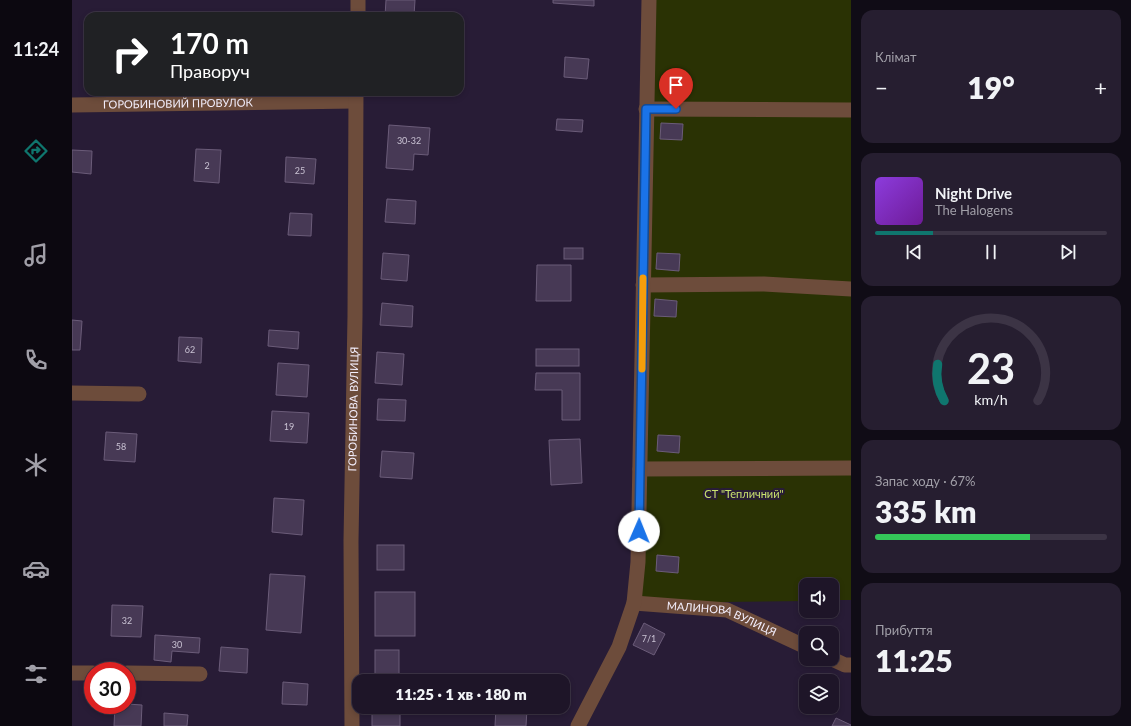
<!DOCTYPE html>
<html lang="uk">
<head>
<meta charset="utf-8">
<style>
	body { margin:0; font-family:Lato,sans-serif; background:#261e30; color:#f1f3f6; height:100vh; display:flex; flex-direction:column; font-size:15px; white-space:nowrap }
	* { box-sizing:border-box; margin:0 }
	p { font-size:13px; color:#a19fa8 }
	.icon { flex:none; width:22px; height:22px; fill:none; stroke:currentColor; stroke-width:2; stroke-linecap:round; stroke-linejoin:round }
	.map { position:relative; flex:1; overflow:hidden }
	.side { display:flex; flex-direction:column; gap:10px; padding:10px; background:#100c16; width:280px }
	.side>* { flex:none }
	.banner { position:absolute; left:12px; top:12px; width:380px; height:84px; border-radius:12px; box-shadow:0 2px 6px #0003,0 0 0 1px #3c3445; background:#202124; color:#fff; overflow:hidden }
	.controls { position:absolute; left:727px; top:578px; display:grid; gap:8px }
	.controls a { display:grid; place-items:center; width:40px; height:40px; border-radius:8px; background:#1e1528; box-shadow:0 2px 6px #0003,0 0 0 1px #3c3445; font-size:20px }
	.speed { position:absolute; left:12px; top:662px; display:flex; gap:8px; font-size:20px; font-weight:700; text-align:center }
	.speed>* { display:grid; place-content:center; width:52px; height:52px; border-radius:50%; background:#1e1528; box-shadow:0 2px 6px #0003,0 0 0 1px #3c3445; line-height:1 }
	.speed .limit { border:6px solid #d22; background:#fff; color:#111 }
	.pin { position:absolute; display:grid; place-items:center; width:34px; height:34px; color:#fff; margin:-41px -17px; border-radius:50% 50% 50% 0; rotate:-45deg; box-shadow:0 0 4px #0007 }
	.pin .icon { rotate:45deg }
	.me { position:absolute; width:44px; margin:-22px; rotate:1deg; stroke-linejoin:round; filter:drop-shadow(0 0 3px #0008) }
	.turn { display:flex; align-items:center; gap:14px; height:84px; padding:0 20px; font-size:18px }
	.turn .icon { width:52px; height:52px; stroke-width:2.5 }
	.turn b { display:block; font-size:28px; line-height:34px }
	.big { font-size:30px; font-weight:800; line-height:1.1 }
	.side .tile { flex:1; display:flex; flex-direction:column; justify-content:center; gap:6px; min-width:0; padding:0 14px; border-radius:12px; background:#261e30 }
	.side .dial { align-items:center; gap:0 }
	.dial svg { height:104px; overflow:visible; fill:none; stroke:#3c3445; stroke-width:7; stroke-linecap:round; text-anchor:middle }
	.dial text { fill:#f1f3f6; stroke:none }
	.song { display:flex; align-items:center; gap:12px }
	.cover { width:48px; height:48px; border-radius:6px; background:linear-gradient(135deg,hsl(270 70% 55%),hsl(280 70% 35%)) }
	.played { height:4px; border-radius:2px; background:linear-gradient(90deg,#0f766e 25%,#3c3445 25%) }
	.keys { display:flex; justify-content:space-around; direction:ltr }
	.heat { display:flex; justify-content:space-between; align-items:center; font-size:22px; direction:ltr }
	.charge { height:6px; border-radius:3px; background:linear-gradient(90deg,#34c759 67%,#3c3445 0) }
	.trip { position:absolute; left:280px; top:674px; width:218px; height:40px; border-radius:12px; background:#1e1528; box-shadow:0 2px 6px #0003,0 0 0 1px #3c3445; font-weight:800; line-height:40px; text-align:center }
	main { display:flex; flex:1; min-height:0 }
	.tab-bar { display:flex; flex-direction:column; width:72px; justify-content:space-around; align-items:center; background:#0c0810; color:#a19fa8 }
	.tab-bar .icon { width:28px; height:28px }
	.tab-bar .selected { color:#0f766e }
	.tab-bar b { font-size:18px; color:#f1f3f6 }
	.map>svg:first-child { display:block }
	.green { fill:#2a3204 }
	.building { fill:#473955; stroke:#6b5c79 }
	.lines { fill:none; stroke-linecap:round; stroke-linejoin:round }
	.minor { stroke:#6d4c3b; stroke-width:15 }
	.route-casing { stroke:#114b97; stroke-width:10 }
	.route { stroke:#1a73e8; stroke-width:7 }
	.slow { stroke:#f59e0b; stroke-width:7 }
	.labels { text-anchor:middle; stroke-width:4; stroke-linejoin:round; paint-order:stroke }
	.number-label { font-size:9px; fill:#c9c2d3 }
	.street-label { font-size:11px; fill:#f4effd; stroke:#281c36 }
	.park-label { font-size:11px; fill:#c9e26e; stroke:#281c36 }
</style>
</head>
<body>
<main>
<nav class="tab-bar">
<b>11:24</b>
<svg class="icon selected" aria-label="directions" viewBox="0 0 24 24"><path d="M12 3l9 9-9 9-9-9zM9 14v-3h6M13 9l2 2-2 2"/></svg>
<svg class="icon" aria-label="music" viewBox="0 0 24 24"><path d="M9 18V5l10-2v13"/><circle cx="6" cy="18" r="3"/><circle cx="16" cy="16" r="3"/></svg>
<svg class="icon" aria-label="phone" viewBox="0 0 24 24"><path d="M5 4h4l2 5-3 2q2 4 5 5l2-3 5 2v4C11 20 4 13 5 4z"/></svg>
<svg class="icon" aria-label="climate" viewBox="0 0 24 24"><path d="M12 3v18M4 7l16 10M4 17L20 7"/></svg>
<svg class="icon" aria-label="car" viewBox="0 0 24 24"><path d="M5 17H2v-5l4-1 3-4h7l3 4 3 1v5h-3M9 17h6M6 11h13"/><circle cx="7" cy="17" r="2"/><circle cx="17" cy="17" r="2"/></svg>
<svg class="icon" aria-label="filters" viewBox="0 0 24 24"><path d="M4 7h16M4 17h16"/><circle cx="9" cy="7" r="2"/><circle cx="15" cy="17" r="2"/></svg>
</nav>
<div class="map">
<svg width="779" height="726" viewBox="0 0 779 726">
	<rect width="100%" height="100%" fill="#281c36"/>
	<path class="green" d="M574,0H779V600H760V585H734V601L562,603Z"/>
	<g class="building">
		<path d="M314,0H343L342,16H313Z"/>
		<path d="M481,0H522V6L481,3Z"/>
		<path d="M493,57L517,59L515,79L492,77Z"/>
		<path d="M485,119L511,120L510,132L484,130Z"/>
		<path d="M589,123L611,124L610,140L588,139Z"/>
		<path d="M317,125L358,128L356,155L342,154L341,170L314,168Z"/>
		<path d="M124,149L149,150L147,183L122,181Z"/>
		<path d="M0,150L20,151L19,174L0,172Z"/>
		<path d="M214,157L244,159L242,184L213,182Z"/>
		<path d="M315,199L344,201L343,224L313,222Z"/>
		<path d="M218,213L240,214L239,236L216,235Z"/>
		<rect x="492" y="248" width="19" height="11"/>
		<path d="M311,253L337,255L335,281L309,279Z"/>
		<path d="M585,253L608,254L607,271L584,269Z"/>
		<path d="M465,265H499V301H464Z"/>
		<path d="M583,299L605,301L604,317L582,316Z"/>
		<path d="M310,303L341,306L340,327L308,325Z"/>
		<path d="M0,320L10,321L8,350H0Z"/>
		<path d="M197,330L227,332L226,349L196,346Z"/>
		<path d="M107,337L130,338L129,363L106,361Z"/>
		<rect x="464" y="349" width="43" height="17"/>
		<path d="M305,352L332,354L330,385L303,383Z"/>
		<path d="M206,363L237,365L235,397L204,395Z"/>
		<path d="M464,373H508V420H490V390H463Z"/>
		<path d="M306,399L334,400L333,421L305,420Z"/>
		<path d="M200,411L237,413L235,443L198,441Z"/>
		<path d="M34,432L65,434L63,462L32,460Z"/>
		<path d="M586,435L608,436L607,453L585,451Z"/>
		<path d="M508,439L510,483L479,485L477,440Z"/>
		<path d="M310,451L342,453L340,479L308,477Z"/>
		<path d="M202,498L232,500L230,535L200,532Z"/>
		<rect x="305" y="545" width="27" height="25"/>
		<path d="M585,555L607,557L606,573L584,571Z"/>
		<path d="M198,574L233,576L229,633L194,630Z"/>
		<rect x="303" y="592" width="40" height="44"/>
		<path d="M40,605L71,606L69,637L39,636Z"/>
		<path d="M572,623L593,634L582,655L561,645Z"/>
		<path d="M83,635L128,638L127,653L100,651L99,662L82,660Z"/>
		<path d="M149,647L176,649L175,673L147,671Z"/>
		<rect x="303" y="650" width="24" height="30"/>
		<path d="M211,682L236,684L235,705L210,704Z"/>
		<path d="M55,704L70,705L69,726H42L43,705Z"/>
		<rect x="300" y="707" width="28" height="19"/>
		<path d="M424,707L455,709L454,726H423Z"/>
		<path d="M92,713L116,715L115,726H92Z"/>
		<path d="M764,718L779,725V726H760Z"/>
	</g>
	<g class="lines">
		<g class="minor">
			<path d="M286,16V0"/>
			<path id="s1" d="M0,105L283,101"/>
			<path d="M574,109L779,110"/>
			<path d="M571,285L692,284L779,289"/>
			<path d="M0,393L67,394"/>
			<path d="M568,469L779,468"/>
			<path id="s2" d="M562,603L655,610L734,647"/>
			<path d="M760,659L773,665H779"/>
			<path d="M0,673H21"/>
			<path d="M55,673L128,674"/>
			<path id="s3" d="M280,726L279,541L283,316L284,92"/>
			<path d="M506,726L547,647L562,603L566,562L577,0"/>
		</g>
	</g>
	<g class="lines">
		<defs>
			<path id="route" d="M567,531L574,109H604"/>
		</defs>
		<use href="#route" class="route-casing"/>
		<use href="#route" class="route"/>
		<path class="slow" d="M570,369L571,278"/>
	</g>
	<g class="labels">
		<g class="number-label">
			<text x="337" y="144">30-32</text>
			<text x="135" y="169">2</text>
			<text x="228" y="174">25</text>
			<text x="118" y="353">62</text>
			<text x="217" y="430">19</text>
			<text x="49" y="450">58</text>
			<text x="55" y="624">32</text>
			<text x="577" y="642">7/1</text>
			<text x="105" y="648">30</text>
		</g>
		<g class="street-label">
			<text dy="4" stroke="none"><textPath href="#s1" startOffset="106">ГОРОБИНОВИЙ ПРОВУЛОК</textPath></text>
			<text dy="4" stroke="none"><textPath href="#s3" startOffset="317">ГОРОБИНОВА ВУЛИЦЯ</textPath></text>
			<text dy="4" stroke="none"><textPath href="#s2" startOffset="90">МАЛИНОВА ВУЛИЦЯ</textPath></text>
		</g>
		<g class="park-label">
			<text x="672" y="498">СТ "Тепличний"</text>
		</g>
	</g>
</svg>
<div class="controls">
<a><svg class="icon" aria-label="sound" viewBox="0 0 24 24"><path d="M4 9h4l5-4v14l-5-4H4zM17 9q2 3 0 6"/></svg></a>
<a><svg class="icon" aria-label="search" viewBox="0 0 24 24"><circle cx="10" cy="10" r="6"/><path d="M15 15l6 6"/></svg></a>
<a><svg class="icon" aria-label="layers" viewBox="0 0 24 24"><path d="M12 4l9 5-9 5-9-5zM3 14l9 5 9-5"/></svg></a>
</div>
<div class="speed"><div class="limit">30</div></div>
<div class="pin" style="left:604px;top:109px;background:#d93025"><svg class="icon" aria-label="arrive" viewBox="0 0 24 24"><path d="M6 21V4h12l-3 4 3 4H6"/></svg></div>
<svg class="me" style="left:567px;top:531px" viewBox="-20 -20 40 40"><circle r="19" fill="#fff"/><path d="M0-13L10 11 0 6-10 11z" fill="#1a73e8"/></svg>
<div class="trip">11:25 · 1 хв · 180 m</div>
<div class="banner">
<div class="turn"><svg class="icon" aria-label="right" viewBox="0 0 24 24"><path d="M7 20v-9h11M14 6l5 5-5 5"/></svg><div><b>170 m</b>Праворуч</div></div>
</div>
</div>
<section class="side">
<div class="tile"><p>Клімат</p>
<div class="heat"><a>−</a><b class="big">19°</b><a>+</a></div>
</div>
<div class="tile">
<div class="song"><i class="cover"></i><div><b>Night Drive</b><p>The Halogens</p></div></div>
<div class="played"></div>
<div class="keys"><svg class="icon" aria-label="previous" viewBox="0 0 24 24"><path d="M18 5L8 12l10 7zM5 5v14"/></svg><svg class="icon" aria-label="pause" viewBox="0 0 24 24"><path d="M8 5v14M16 5v14"/></svg><svg class="icon" aria-label="next" viewBox="0 0 24 24"><path d="M6 5l10 7-10 7zM19 5v14"/></svg></div>
</div>
<div class="tile dial"><svg viewBox="0 0 100 80">
<path d="M14 69A42 42 0 1 1 86 69"/>
<path d="M14 69A42 42 0 0 1 9 41" stroke="#0f766e"/>
<text x="50" y="56" font-size="32" font-weight="700">23</text>
<text x="50" y="72" font-size="11">km/h</text>
</svg></div>
<div class="tile"><p>Запас ходу · 67%</p><b class="big">335 km</b><div class="charge"></div></div>
<div class="tile"><p>Прибуття</p><b class="big">11:25</b></div>
</section>
</main>
</body>
</html>
